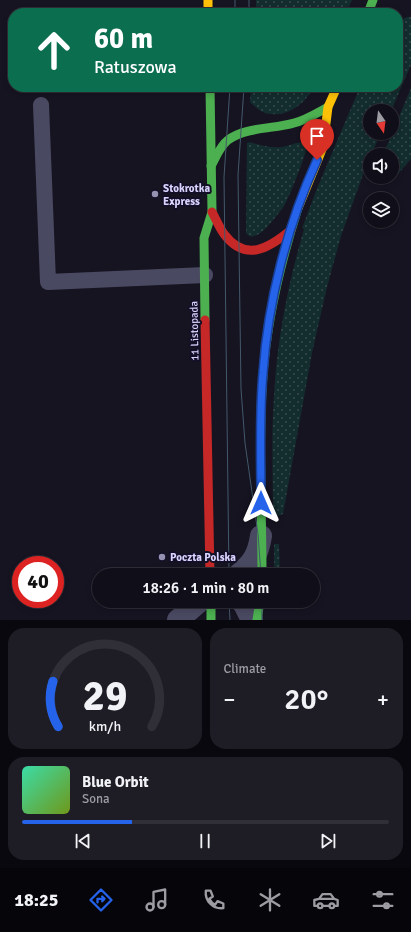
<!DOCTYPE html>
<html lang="en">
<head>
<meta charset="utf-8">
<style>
	body { margin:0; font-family:Signika,sans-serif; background:#1e1d26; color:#f1f3f6; height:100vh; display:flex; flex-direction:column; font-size:15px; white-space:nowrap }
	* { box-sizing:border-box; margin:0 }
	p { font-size:13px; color:#9c9ca2 }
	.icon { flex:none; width:22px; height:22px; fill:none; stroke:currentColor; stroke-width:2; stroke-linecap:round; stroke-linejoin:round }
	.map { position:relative; height:620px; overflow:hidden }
	.panel { display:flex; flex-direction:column; gap:8px; padding:8px; background:#09080e; flex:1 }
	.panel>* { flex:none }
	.banner { position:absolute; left:8px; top:8px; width:395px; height:84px; border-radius:16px; box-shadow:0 2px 6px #0003,0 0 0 1px #302f38; background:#0b6e4f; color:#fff; overflow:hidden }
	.needle { width:26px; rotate:166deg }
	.tools { position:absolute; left:363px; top:104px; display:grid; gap:8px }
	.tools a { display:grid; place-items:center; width:36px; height:36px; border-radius:50%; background:#100f19; box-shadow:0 2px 6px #0003,0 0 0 1px #302f38; font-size:20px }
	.speed { position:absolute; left:12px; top:556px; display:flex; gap:8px; font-size:20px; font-weight:700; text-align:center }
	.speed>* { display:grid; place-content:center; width:52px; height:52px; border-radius:50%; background:#100f19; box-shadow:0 2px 6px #0003,0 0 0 1px #302f38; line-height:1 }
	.speed .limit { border:6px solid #d22; background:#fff; color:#111 }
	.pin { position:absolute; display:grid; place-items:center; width:34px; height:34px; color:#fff; margin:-41px -17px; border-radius:50% 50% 50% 0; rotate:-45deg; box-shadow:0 0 4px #0007 }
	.pin .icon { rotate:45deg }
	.me { position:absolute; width:44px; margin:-22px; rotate:0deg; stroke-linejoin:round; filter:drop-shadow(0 0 3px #0008) }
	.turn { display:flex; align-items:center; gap:14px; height:84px; padding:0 20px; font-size:18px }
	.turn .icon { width:52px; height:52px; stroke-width:2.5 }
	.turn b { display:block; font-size:28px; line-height:34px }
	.big { font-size:30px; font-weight:600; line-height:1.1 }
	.panel .card { flex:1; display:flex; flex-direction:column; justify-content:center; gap:6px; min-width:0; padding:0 14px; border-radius:16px; background:#1e1d26 }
	.panel .dial { align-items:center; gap:0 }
	.dial svg { height:104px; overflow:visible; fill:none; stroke:#302f38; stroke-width:7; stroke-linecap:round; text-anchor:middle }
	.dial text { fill:#f1f3f6; stroke:none }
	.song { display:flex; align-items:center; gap:12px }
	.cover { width:48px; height:48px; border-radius:6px; background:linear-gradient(135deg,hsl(160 70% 55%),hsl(80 70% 35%)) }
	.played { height:4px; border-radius:2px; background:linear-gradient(90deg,#2563eb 30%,#302f38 30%) }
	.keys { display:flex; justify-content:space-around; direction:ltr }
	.heat { display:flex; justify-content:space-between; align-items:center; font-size:22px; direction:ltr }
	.panel .tiles { flex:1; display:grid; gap:8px; grid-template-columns:1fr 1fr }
	.card:last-child { grid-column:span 2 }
	.trip { position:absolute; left:92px; top:568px; width:228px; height:40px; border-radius:20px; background:#100f19; box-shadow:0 2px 6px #0003,0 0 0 1px #302f38; font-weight:600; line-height:40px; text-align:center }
	.tabs { display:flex; height:64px; justify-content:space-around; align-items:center; background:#06060a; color:#9c9ca2 }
	.tabs .icon { width:28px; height:28px }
	.tabs .selected { color:#2563eb }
	.tabs b { font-size:18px; color:#f1f3f6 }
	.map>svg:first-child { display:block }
	.grass { fill:url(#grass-dots) }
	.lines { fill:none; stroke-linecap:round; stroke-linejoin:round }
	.lane { stroke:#4a4962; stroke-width:16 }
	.street { stroke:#4a4962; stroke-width:22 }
	.fast { stroke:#4caf50; stroke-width:9 }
	.slow { stroke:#ffc107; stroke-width:9 }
	.jam { stroke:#c62828; stroke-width:9 }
	.tram { stroke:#43596b; stroke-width:1 }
	.route-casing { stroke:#184099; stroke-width:10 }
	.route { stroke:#2563eb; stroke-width:7 }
	.poi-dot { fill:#9591b1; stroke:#130f26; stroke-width:1.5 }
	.labels { text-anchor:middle; stroke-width:4; stroke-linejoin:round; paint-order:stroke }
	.poi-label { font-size:11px; font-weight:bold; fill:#d9d4ff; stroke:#130f26; text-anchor:start }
	.street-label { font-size:11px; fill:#d9d4ff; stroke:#130f26 }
</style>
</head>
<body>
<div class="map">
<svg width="411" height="620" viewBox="0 0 411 620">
	<defs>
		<pattern id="grass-dots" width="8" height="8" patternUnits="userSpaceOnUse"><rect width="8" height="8" fill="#132c2d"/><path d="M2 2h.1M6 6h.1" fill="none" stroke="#354a4c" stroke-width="1.8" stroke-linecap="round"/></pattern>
	</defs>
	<rect width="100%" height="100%" fill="#161421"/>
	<g class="grass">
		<path d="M256,0H352L346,13H256Z"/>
		<path d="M407,17H411V65L391,111H370V133H381L371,155H370L341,236L327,287L312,353L283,514L273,518C273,477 271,437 274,396C277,339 288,284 304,229L302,228L318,186L360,87H398V21Z"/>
		<path d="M251,87H314C305,104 286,119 265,113C260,111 254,106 250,102Z"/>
		<path d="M411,88V159L393,180L387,177H392V155H383Z"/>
		<path d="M250,142C260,145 270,148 282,147C289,146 296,142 304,142L306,143L307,145C307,153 289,198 284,206C279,213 263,235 254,236C251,237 248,236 246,233L247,143Z"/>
		<path d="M274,544H279L280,575H274Z"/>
	</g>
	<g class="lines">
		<path class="lane" d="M41,105L48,282L205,275"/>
		<g class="street">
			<path d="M238,575C253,563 258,555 261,536"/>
			<path d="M241,601L244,604L252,620"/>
			<path d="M178,620L200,601"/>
		</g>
		<g class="fast">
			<path d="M368,13L373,0"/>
			<path d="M211,166C216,157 220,146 228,140C245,127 274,129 294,123C306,120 317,113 328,107"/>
			<path d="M205,320L204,238L212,212L210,87"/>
			<path d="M262,575C262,508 258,441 263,375C267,319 281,261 298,208"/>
			<path d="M211,601V620"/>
			<path d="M257,620L260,601"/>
		</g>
		<g class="slow">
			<path d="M208,0V13"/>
			<path d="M298,208L323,147L328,107L337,87"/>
		</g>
		<g class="jam">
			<path d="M212,212C216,219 219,227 224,234C246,263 269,248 291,230"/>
			<path d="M205,320L210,575"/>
		</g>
		<g class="tram">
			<path d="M235,13V0"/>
			<path d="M249,13V0"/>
			<path d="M244,87L238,175L241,389L245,443L258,534L261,575"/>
			<path d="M229,575L224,177L230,87"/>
			<path d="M229,601L230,620"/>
			<path d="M262,601V620"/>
		</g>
	</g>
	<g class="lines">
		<defs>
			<path id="route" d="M261,503C261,460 259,416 263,373C268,301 287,226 317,160"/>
		</defs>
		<use href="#route" class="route-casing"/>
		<use href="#route" class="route"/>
	</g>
	<g class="poi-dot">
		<circle cx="155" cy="194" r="4"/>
		<circle cx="162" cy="557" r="4"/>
	</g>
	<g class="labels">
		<g class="poi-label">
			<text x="163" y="192">Stokrotka<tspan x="163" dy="13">Express</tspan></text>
			<text x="170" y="561">Poczta Polska</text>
		</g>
		<g class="street-label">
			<text transform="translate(194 331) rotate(-91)" y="4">11 Listopada</text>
		</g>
	</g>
</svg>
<div class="tools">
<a><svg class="needle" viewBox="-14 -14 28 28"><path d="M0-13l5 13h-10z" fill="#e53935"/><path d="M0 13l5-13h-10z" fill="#9c9ca2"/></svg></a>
<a><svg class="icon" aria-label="sound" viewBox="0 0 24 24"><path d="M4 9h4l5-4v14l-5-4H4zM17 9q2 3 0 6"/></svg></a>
<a><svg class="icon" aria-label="layers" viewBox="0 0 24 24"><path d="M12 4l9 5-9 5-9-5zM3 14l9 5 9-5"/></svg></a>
</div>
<div class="speed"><div class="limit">40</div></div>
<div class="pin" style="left:317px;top:160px;background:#d93025"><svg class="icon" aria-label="arrive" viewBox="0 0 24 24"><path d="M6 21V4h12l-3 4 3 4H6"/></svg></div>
<svg class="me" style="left:261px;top:503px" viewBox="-20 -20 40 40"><path d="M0-17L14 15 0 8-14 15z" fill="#2563eb" stroke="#fff" stroke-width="4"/></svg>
<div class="trip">18:26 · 1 min · 80 m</div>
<div class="banner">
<div class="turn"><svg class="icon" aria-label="ahead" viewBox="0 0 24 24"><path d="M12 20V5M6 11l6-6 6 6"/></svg><div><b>60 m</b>Ratuszowa</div></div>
</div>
</div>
<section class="panel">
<div class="tiles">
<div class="card dial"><svg viewBox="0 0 100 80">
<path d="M14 69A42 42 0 1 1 86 69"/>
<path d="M14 69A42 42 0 0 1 10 34" stroke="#2563eb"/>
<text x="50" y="56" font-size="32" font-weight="700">29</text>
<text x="50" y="72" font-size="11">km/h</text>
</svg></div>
<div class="card"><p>Climate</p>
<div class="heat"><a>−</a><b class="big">20°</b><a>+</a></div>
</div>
<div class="card">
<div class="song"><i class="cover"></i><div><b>Blue Orbit</b><p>Sona</p></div></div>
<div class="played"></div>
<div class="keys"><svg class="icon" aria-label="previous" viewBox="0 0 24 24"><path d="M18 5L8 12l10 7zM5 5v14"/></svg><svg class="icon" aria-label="pause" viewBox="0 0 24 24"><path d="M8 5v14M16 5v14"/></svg><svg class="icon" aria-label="next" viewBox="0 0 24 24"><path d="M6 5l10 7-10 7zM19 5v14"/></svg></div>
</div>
</div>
</section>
<nav class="tabs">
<b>18:25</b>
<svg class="icon selected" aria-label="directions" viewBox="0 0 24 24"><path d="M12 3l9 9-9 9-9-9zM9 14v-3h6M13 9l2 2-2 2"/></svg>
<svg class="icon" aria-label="music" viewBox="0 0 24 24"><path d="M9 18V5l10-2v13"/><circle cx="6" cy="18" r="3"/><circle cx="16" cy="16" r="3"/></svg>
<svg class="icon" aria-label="phone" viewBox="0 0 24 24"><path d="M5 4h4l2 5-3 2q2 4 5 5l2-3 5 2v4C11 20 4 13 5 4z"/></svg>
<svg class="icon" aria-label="climate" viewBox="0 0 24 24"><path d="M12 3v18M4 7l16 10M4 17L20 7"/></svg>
<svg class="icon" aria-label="car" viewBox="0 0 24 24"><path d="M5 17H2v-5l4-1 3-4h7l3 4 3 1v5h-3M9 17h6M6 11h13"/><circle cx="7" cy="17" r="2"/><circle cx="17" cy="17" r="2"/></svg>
<svg class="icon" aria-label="filters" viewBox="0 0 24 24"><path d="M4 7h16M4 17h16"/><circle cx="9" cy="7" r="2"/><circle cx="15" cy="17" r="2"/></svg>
</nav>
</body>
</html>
